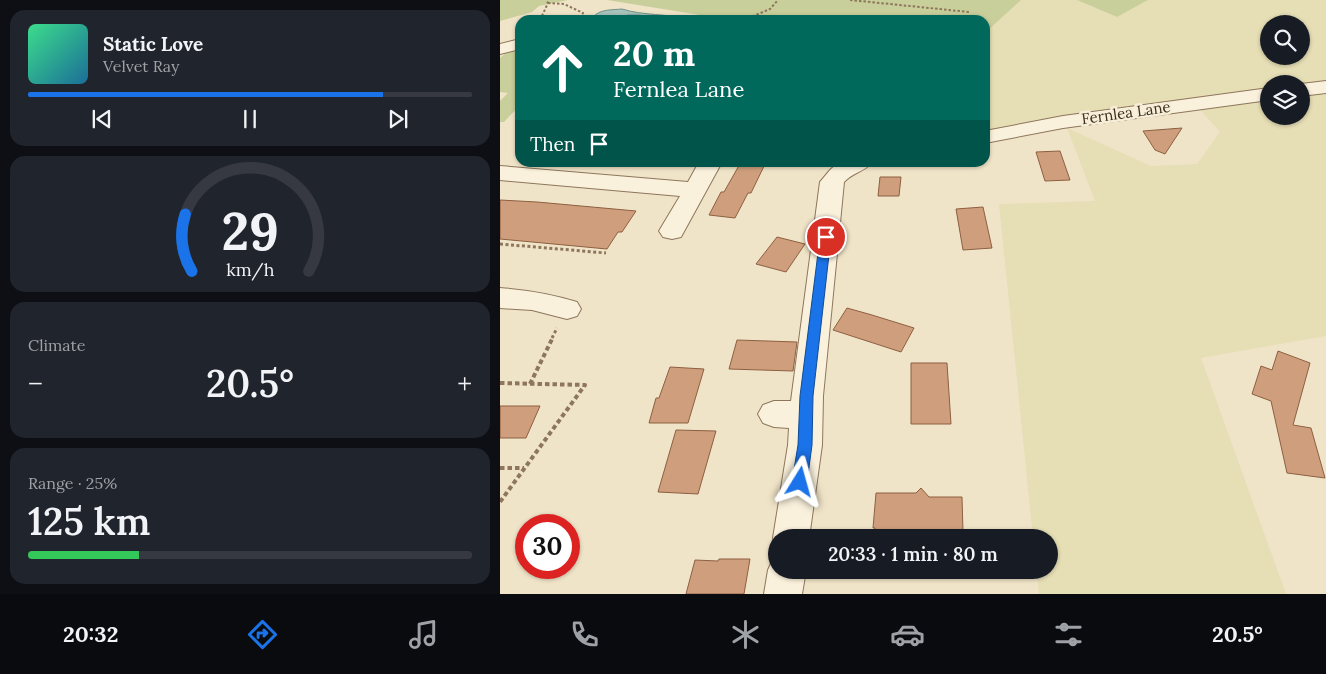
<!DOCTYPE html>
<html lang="en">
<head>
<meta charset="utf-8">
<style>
	body { margin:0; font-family:Lora,serif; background:#20242c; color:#f1f3f6; height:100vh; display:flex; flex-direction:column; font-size:19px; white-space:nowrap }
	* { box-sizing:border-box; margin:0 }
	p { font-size:16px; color:#9ea1a6 }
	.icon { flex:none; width:28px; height:28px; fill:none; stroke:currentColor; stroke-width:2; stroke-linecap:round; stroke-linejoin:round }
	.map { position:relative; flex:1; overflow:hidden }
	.drawer { display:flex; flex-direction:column; gap:10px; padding:10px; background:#0d0f14; width:500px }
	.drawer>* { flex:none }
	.guide { position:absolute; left:15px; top:15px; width:475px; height:152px; border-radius:15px; box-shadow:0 1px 4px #0004; background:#00695c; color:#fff; overflow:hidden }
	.tools { position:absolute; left:760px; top:15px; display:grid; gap:10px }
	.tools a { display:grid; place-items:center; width:50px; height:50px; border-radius:50%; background:#171b24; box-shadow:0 1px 4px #0004; font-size:25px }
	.speed { position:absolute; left:15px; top:514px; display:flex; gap:10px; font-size:25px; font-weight:700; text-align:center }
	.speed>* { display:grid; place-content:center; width:65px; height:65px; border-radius:50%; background:#171b24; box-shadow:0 1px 4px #0004; line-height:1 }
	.speed .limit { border:8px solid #d22; background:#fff; color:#111 }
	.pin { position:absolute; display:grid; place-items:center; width:42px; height:42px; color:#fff; margin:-21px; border:2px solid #fff; border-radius:50%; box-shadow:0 1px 5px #0007 }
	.me { position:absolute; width:55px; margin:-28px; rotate:8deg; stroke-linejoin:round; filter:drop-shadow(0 0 4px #0008) }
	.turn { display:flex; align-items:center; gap:18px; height:105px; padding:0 15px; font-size:22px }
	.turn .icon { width:65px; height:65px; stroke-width:2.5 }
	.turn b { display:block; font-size:35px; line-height:42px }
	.then { display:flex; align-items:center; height:48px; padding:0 15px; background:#0003; gap:10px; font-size:19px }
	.big { font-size:38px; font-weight:600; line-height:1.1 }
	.drawer .tile { flex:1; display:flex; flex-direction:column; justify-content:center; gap:8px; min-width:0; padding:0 18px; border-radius:15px; background:#20242c }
	.drawer .dial { align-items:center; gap:0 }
	.dial svg { height:130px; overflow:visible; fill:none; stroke:#363941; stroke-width:7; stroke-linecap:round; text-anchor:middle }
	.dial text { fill:#f1f3f6; stroke:none }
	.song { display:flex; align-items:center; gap:15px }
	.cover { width:60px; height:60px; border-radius:8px; background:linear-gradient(135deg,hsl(150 70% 55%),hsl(200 70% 35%)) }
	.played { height:5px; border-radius:2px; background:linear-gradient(90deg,#1a73e8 80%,#363941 80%) }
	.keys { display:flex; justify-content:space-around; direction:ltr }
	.heat { display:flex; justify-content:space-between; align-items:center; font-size:28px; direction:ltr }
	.charge { height:8px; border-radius:4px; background:linear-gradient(90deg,#34c759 25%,#363941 0) }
	.trip { position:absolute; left:268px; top:529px; width:290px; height:50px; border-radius:25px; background:#171b24; box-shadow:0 1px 4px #0004; font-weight:600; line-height:50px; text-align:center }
	.dock { display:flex; height:80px; justify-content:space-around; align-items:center; background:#090b0e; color:#9ea1a6 }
	.dock .icon { width:35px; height:35px }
	.dock .on { color:#1a73e8 }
	.dock b { font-size:22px; color:#f1f3f6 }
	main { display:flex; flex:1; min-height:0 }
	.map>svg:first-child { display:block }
	.farmland { fill:#e6deb5; fill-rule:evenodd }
	.green { fill:#c9cf9b }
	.water { fill:#a9c4bc; stroke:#6f938a }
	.building { fill:#cf9f7d; stroke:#8d5f41 }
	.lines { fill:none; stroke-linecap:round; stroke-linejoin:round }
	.minor-casing { stroke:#8d765c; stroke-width:2 }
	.path-far2 { stroke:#8d765c; stroke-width:2; stroke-dasharray:2.5 2; stroke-linecap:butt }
	.path-far1 { stroke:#8d765c; stroke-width:3; stroke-dasharray:3 2.5; stroke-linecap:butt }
	.path { stroke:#8d765c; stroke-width:4; stroke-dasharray:4.5 3; stroke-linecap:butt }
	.minor { fill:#faf1dc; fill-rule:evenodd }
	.route { fill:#1a73e8; stroke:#114b97 }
	.labels { text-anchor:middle; stroke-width:5; stroke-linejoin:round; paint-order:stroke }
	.far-street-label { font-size:15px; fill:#3d2e20; stroke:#f7eed8 }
</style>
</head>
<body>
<main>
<section class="drawer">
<div class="tile">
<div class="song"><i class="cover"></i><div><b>Static Love</b><p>Velvet Ray</p></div></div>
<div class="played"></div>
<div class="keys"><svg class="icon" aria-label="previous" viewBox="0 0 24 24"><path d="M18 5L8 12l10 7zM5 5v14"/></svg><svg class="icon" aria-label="pause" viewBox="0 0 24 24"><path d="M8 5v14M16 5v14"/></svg><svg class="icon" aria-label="next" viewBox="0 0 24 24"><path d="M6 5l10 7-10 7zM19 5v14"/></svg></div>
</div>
<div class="tile dial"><svg viewBox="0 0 100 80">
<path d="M14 69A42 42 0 1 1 86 69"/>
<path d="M14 69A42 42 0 0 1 10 34" stroke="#1a73e8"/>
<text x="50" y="56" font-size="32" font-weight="700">29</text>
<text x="50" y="72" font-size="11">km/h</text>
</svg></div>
<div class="tile"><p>Climate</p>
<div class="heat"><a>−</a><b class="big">20.5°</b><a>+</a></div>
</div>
<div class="tile"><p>Range · 25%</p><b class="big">125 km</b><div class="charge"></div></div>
</section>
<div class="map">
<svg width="826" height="594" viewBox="0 0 826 594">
	<rect width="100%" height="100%" fill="#f0e4c8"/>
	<path class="farmland" d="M521,0H577L617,17L648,0H826V88L801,91V84H769V116H801V92L826,89V336L701,358L786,594H539L536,570H549V538L533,537L499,204L595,201L567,128L651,166L697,164L720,132L696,105L485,137V33ZM769,24H801V56H769Z"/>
	<g class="green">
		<path d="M0,0H68L39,6L32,12L0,21Z"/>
		<path d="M107,0H521L485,33V20H209L200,15Z"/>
		<path d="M577,0H648L617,17Z"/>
		<path d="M8,51H20V105L4,122H0V101L8,93L0,92V58Z"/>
	</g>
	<path class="water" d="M122,9C144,16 167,13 189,20H161L139,15H127L125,18L127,20H95L93,17C100,9 112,10 122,9Z"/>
	<g class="building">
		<path d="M682,128L665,154L655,150L643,131Z"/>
		<path d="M560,151L570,180L545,181L536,152Z"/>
		<path d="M241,162H266L251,193H248L235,218L209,215L221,192H224Z"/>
		<path d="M380,177H401L399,196H378Z"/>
		<path d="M0,200L37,202L136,211L122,232H118L107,249L0,239Z"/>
		<path d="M483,207L492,248L463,250L456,209Z"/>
		<path d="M277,237L305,244L286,272L256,264Z"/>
		<path d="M347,308L372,315L414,328L401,352L333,330Z"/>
		<path d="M237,340L297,342L293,371L229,369Z"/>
		<path d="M778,351L810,363L793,425L811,428L825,478L787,473L771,401L752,394L761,366L772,370Z"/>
		<path d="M411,363H447L451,424H411Z"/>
		<path d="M170,367L204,369L188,423H149L156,398H159Z"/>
		<path d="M0,406H40L26,438H0Z"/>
		<path d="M176,430L216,431L198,494L158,492Z"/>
		<path d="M421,488L429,497H462L463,532H439V538H386V533L375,532V528H373L376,493H416Z"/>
		<path d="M219,559H250L244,594H186L195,560L218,561Z"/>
	</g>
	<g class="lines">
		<defs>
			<g id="minor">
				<path d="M20,39V49L0,54V44Z"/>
				<path d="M826,81V93L801,96V84Z"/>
				<path d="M769,88V100L563,128L485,143V131L563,116Z"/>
				<path d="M199,162H222L181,237L172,239L163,237L159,231L180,196L0,180V166L188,182Z"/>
				<path d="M339,162H372C366,171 352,173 344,182L323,396L322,445L309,538H276V546L273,538L288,445L289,428L274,427L263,423L258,414L263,405L274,401H291L320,182L330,170Z"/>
				<path d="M0,288C27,290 51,294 77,302L81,309L77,316L67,319L32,310L0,308Z"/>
				<path d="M276,556V570H306L302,594H264L268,570L274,557Z"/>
			</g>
		</defs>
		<use href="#minor" class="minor-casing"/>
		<g class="path-far2">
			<path d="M350,0L469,12"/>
			<path d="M48,3L64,4L83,13L79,20"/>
			<path d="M40,20L48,3L46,0"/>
			<path d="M244,20L270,9L278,0"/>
		</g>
		<g class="path-far1">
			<path d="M0,244L106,253"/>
			<path d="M52,338L57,328"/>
		</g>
		<g class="path">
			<path d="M0,383L85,385L0,502"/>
			<path d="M30,384L53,337"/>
			<path d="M0,468H24"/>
		</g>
		<use href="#minor" class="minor"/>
	</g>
	<path class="route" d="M326,233L331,237L313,396L312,445L307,482L305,487L300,488L295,487L292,482L298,445L300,396L320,237Z"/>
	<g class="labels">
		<g class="far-street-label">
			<text transform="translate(626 113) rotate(-8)" y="5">Fernlea Lane</text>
		</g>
	</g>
</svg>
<div class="tools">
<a><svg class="icon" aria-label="search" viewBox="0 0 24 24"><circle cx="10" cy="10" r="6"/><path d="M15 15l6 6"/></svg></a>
<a><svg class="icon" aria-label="layers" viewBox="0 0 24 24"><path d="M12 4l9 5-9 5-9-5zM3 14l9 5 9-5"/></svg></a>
</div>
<div class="speed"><div class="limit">30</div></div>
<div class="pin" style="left:326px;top:237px;background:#d93025"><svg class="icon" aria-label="arrive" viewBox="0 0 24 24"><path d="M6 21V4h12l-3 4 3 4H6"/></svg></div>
<svg class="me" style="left:300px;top:482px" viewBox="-20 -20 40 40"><path d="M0-17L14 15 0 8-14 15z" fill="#1a73e8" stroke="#fff" stroke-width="4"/></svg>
<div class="trip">20:33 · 1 min · 80 m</div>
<div class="guide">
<div class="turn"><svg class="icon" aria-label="ahead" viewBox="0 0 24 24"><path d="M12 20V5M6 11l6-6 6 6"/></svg><div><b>20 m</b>Fernlea Lane</div></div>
<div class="then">Then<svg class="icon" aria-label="arrive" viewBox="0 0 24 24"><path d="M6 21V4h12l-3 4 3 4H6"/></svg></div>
</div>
</div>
</main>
<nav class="dock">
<b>20:32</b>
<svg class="icon on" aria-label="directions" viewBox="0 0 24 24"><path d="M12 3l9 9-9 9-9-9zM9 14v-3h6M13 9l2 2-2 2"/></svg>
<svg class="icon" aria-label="music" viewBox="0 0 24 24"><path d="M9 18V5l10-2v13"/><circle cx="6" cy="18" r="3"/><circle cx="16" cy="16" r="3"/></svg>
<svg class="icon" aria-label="phone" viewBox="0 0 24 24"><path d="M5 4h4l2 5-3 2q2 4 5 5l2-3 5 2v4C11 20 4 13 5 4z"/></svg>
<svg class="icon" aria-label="climate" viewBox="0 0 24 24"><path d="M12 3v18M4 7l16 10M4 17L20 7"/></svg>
<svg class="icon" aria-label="car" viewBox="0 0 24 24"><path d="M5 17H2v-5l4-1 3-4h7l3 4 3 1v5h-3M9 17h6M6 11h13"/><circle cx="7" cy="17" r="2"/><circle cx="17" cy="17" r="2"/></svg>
<svg class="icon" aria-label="filters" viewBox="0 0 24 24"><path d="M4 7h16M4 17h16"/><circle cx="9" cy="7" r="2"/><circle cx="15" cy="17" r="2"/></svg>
<b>20.5°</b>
</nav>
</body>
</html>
